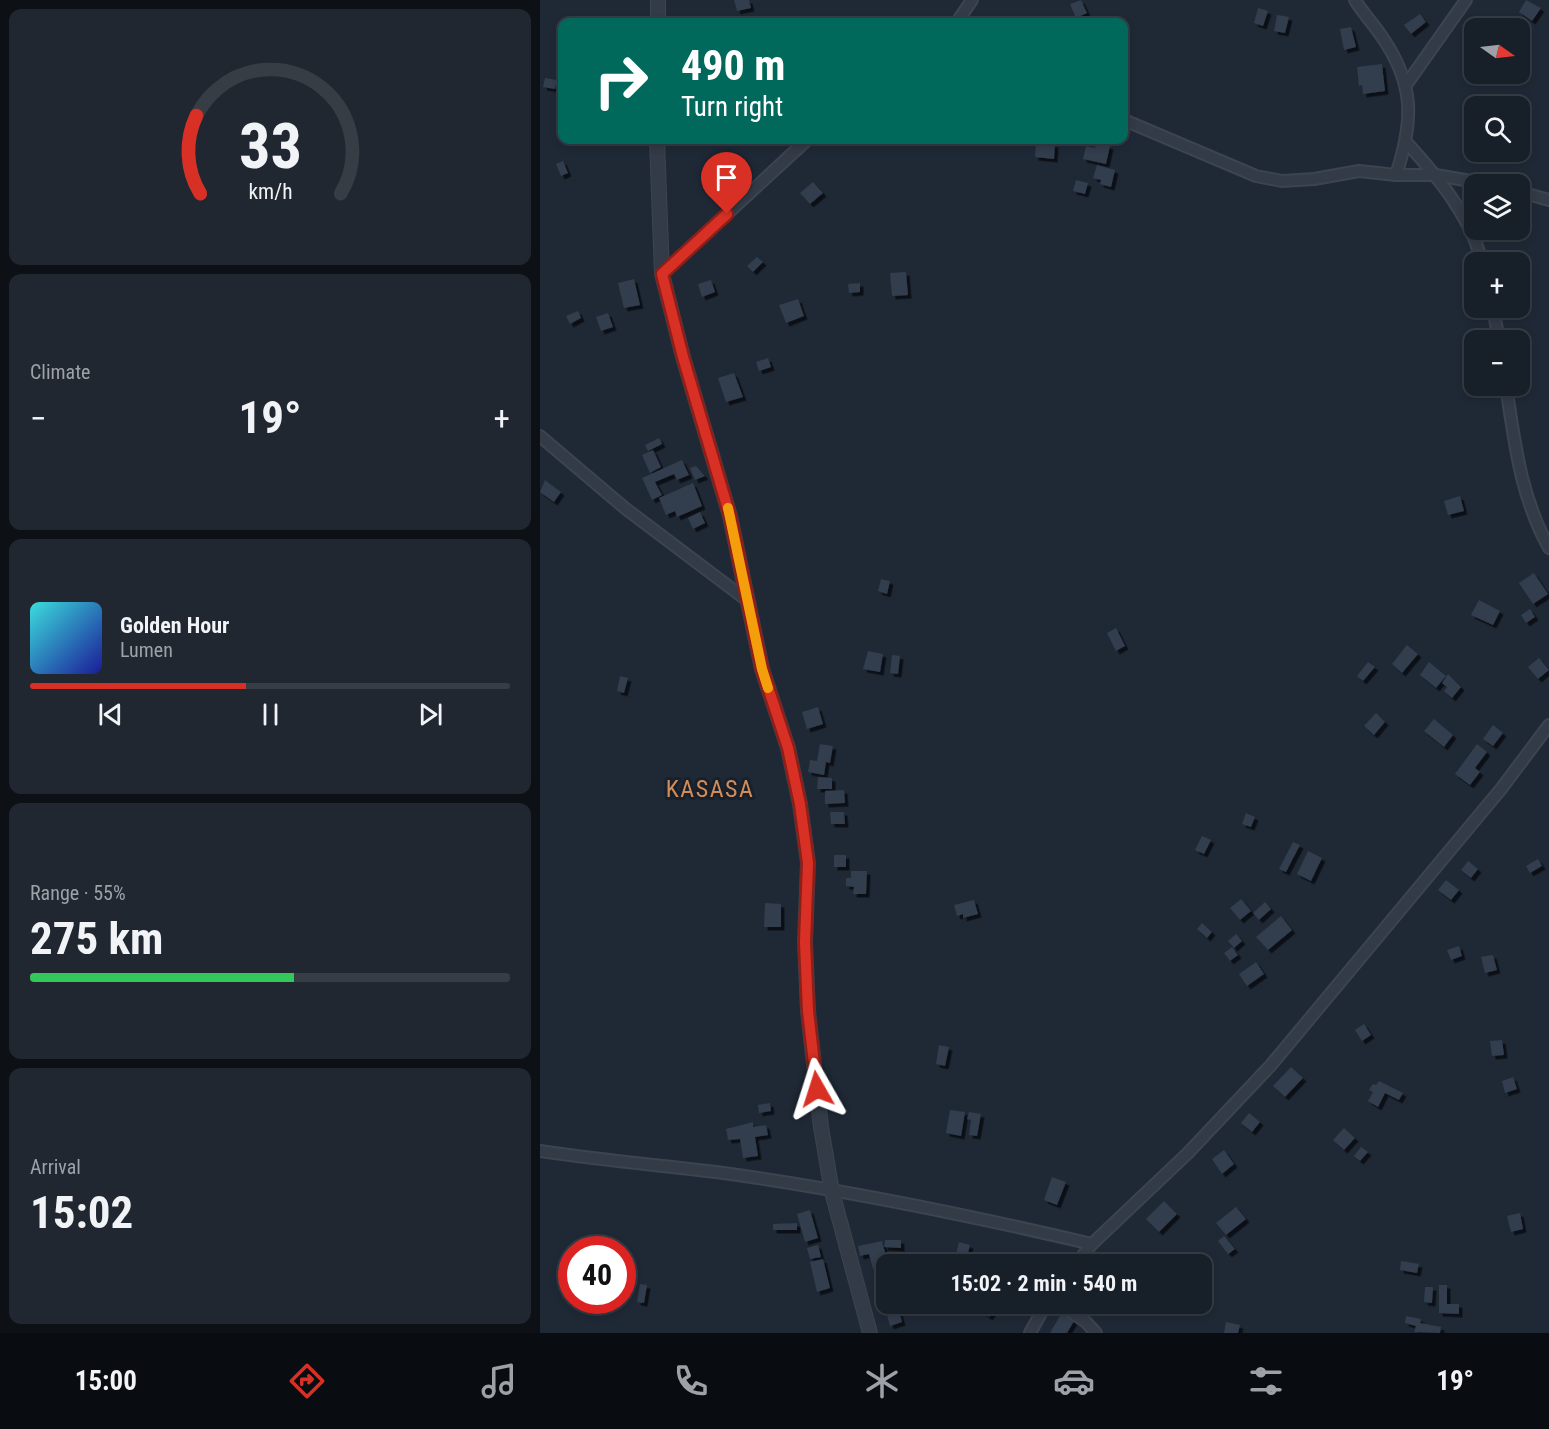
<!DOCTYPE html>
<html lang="en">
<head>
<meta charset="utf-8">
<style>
	body { margin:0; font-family:"Roboto Condensed",sans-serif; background:#202730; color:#f1f3f6; height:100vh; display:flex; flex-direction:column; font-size:22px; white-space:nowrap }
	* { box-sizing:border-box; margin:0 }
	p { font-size:20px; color:#9ea2a8 }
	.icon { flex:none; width:33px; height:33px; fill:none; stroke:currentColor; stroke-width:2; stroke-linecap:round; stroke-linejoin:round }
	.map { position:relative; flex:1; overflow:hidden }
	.sheet { display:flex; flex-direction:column; gap:9px; padding:9px; background:#0d1116; width:540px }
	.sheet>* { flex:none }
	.hud { position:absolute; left:18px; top:18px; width:570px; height:126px; border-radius:12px; box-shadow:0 3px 9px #0003,0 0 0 2px #363d45; background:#00695c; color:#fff; overflow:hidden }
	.needle { width:39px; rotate:104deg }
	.fabs { position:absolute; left:924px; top:18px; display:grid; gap:12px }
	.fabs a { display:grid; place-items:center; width:66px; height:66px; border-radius:12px; background:#171f28; box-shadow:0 3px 9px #0003,0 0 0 2px #363d45; font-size:30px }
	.speed { position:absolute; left:18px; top:1236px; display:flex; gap:12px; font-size:30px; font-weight:700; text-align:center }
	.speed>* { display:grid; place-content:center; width:78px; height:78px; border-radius:50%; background:#171f28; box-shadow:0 3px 9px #0003,0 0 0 2px #363d45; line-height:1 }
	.speed .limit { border:9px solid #d22; background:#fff; color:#111 }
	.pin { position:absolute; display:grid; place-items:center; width:51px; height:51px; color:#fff; margin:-62px -26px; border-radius:50% 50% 50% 0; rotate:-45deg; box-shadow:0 0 6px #0007 }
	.pin .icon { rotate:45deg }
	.me { position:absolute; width:66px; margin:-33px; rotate:354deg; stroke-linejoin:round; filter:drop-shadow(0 0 4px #0008) }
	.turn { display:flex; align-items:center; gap:21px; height:126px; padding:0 24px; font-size:27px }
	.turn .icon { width:78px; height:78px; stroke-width:2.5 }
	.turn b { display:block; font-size:42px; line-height:51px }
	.big { font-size:45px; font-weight:700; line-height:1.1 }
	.sheet .tile { flex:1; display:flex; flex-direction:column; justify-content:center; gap:9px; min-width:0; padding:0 21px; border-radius:12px; background:#202730 }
	.sheet .dial { align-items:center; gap:0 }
	.dial svg { height:156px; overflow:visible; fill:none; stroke:#363d45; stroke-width:7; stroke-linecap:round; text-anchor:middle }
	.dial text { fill:#f1f3f6; stroke:none }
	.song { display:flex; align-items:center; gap:18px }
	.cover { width:72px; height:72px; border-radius:9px; background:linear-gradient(135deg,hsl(180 70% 55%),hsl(240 70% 35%)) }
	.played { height:6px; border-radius:3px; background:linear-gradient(90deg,#d93025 45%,#363d45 45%) }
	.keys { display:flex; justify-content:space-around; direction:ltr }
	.heat { display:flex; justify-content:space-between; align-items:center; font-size:33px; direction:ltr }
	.charge { height:9px; border-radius:4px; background:linear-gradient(90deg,#34c759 55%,#363d45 0) }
	.trip { position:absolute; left:336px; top:1254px; width:336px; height:60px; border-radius:12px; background:#171f28; box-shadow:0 3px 9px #0003,0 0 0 2px #363d45; font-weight:700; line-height:60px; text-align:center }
	.tab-bar { display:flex; height:96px; justify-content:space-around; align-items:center; background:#090c10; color:#9ea2a8 }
	.tab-bar .icon { width:42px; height:42px }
	.tab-bar .current { color:#d93025 }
	.tab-bar b { font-size:27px; color:#f1f3f6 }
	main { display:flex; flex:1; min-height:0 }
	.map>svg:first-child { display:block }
	.building { fill:#313d4d; filter:url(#shadow) }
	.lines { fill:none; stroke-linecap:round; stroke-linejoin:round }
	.minor-casing { stroke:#3c4450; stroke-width:14 }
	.tertiary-casing { stroke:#3c4450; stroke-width:16 }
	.minor { stroke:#333b47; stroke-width:10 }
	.tertiary { stroke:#333b47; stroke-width:14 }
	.route-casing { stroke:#8d1f18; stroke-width:15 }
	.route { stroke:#d93025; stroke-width:10 }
	.slow { stroke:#f59e0b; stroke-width:10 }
	.labels { text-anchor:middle; stroke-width:6; stroke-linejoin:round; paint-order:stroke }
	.quarter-label { font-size:24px; letter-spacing:1.5px; fill:#d38d59; stroke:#18202b }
</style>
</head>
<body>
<main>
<section class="sheet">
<div class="tile dial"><svg viewBox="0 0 100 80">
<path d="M14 69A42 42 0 1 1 86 69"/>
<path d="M14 69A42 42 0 0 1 12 29" stroke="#d93025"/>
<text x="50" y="56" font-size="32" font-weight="700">33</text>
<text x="50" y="72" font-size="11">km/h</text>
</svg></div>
<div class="tile"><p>Climate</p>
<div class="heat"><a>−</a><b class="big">19°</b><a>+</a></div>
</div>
<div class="tile">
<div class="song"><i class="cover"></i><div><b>Golden Hour</b><p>Lumen</p></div></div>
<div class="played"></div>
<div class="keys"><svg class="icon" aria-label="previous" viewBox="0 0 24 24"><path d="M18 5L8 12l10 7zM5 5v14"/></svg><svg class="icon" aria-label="pause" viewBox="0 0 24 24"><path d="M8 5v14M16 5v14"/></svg><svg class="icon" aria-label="next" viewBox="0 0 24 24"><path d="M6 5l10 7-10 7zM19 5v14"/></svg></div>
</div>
<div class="tile"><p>Range · 55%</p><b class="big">275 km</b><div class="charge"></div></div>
<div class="tile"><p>Arrival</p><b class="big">15:02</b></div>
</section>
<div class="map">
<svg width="1009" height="1333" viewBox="0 0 1009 1333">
	<defs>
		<filter id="shadow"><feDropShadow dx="3.5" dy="3.5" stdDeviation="0" flood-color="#0009"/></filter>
	</defs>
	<rect width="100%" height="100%" fill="#1f2936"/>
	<g class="building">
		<path d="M194,0H209L211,8L197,11Z"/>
		<path d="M541,0L547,13L536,18L530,4Z"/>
		<path d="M986,0L1001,8L992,21L979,12Z"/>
		<path d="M718,8L728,11L723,26L714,23Z"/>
		<path d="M880,14L886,22L871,34L864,25Z"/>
		<path d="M737,15L749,17L745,33L734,31Z"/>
		<path d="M811,27L816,47L804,50L800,29Z"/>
		<path d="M842,64L845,91L823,94L822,85L819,86L817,67Z"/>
		<path d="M5,78L17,80L15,89L3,87Z"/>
		<path d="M496,143L515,144L514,159L495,157Z"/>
		<path d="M556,143L570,146L566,164L543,159L546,146L555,148Z"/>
		<path d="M23,161L28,173L21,176L16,164Z"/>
		<path d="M557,165L575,170L571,187L560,184L561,180L553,178Z"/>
		<path d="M536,180L548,183L545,194L533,191Z"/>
		<path d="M273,182L283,193L270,204L260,193Z"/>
		<path d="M217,257L223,262L213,272L207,266Z"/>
		<path d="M366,272L368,295L352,296L350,273Z"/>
		<path d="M94,279L100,305L84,308L78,283Z"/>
		<path d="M171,280L175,292L162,297L158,284Z"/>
		<path d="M320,283V292L309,293L308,284Z"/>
		<path d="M258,299L264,316L246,323L239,305Z"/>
		<path d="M38,311L41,318L30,324L26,316Z"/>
		<path d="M68,313L73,327L61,331L56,317Z"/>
		<path d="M228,358L231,367L219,371L216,362Z"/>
		<path d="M194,373L203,397L186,402L178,378Z"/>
		<path d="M119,438L122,444L108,451L105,445Z"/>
		<path d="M113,450L121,467L110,473L102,455Z"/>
		<path d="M142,460L149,475L137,480L134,474L115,482L122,495L112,500L102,478Z"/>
		<path d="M156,466L165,476L155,480L150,468Z"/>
		<path d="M5,480L21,492L14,502L0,492Z"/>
		<path d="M153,483L162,506L137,517L135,511L126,515L119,498Z"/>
		<path d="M920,496L924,511L908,515L904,501Z"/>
		<path d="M160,512L165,523L153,529L148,518Z"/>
		<path d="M994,573L1008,594L993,604L979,583Z"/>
		<path d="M341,579L350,581L347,594L338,591Z"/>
		<path d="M939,600L960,611L953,625L931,615Z"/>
		<path d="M990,609L995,617L986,623L981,615Z"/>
		<path d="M576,628L585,646L576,651L567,633Z"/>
		<path d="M867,645L878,654L862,673L852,664Z"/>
		<path d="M328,651L343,654L340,672L323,669Z"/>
		<path d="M352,655L360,656L358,674L350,673Z"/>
		<path d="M999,658L1009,670L998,679L988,667Z"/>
		<path d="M828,662L835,667L823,681L817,676Z"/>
		<path d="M889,662L906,676L896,688L880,675Z"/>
		<path d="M908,674L921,687L912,698L904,691L907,687L902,683Z"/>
		<path d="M80,676L88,678L84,693L77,691Z"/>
		<path d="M278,707L283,724L267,729L262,712Z"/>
		<path d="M836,713L845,722L834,735L824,726Z"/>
		<path d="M894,719L913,735L904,747L884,731Z"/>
		<path d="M953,725L963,733L953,746L943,739Z"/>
		<path d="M280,744L293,746L290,763L286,762L284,775L268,772L270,760L277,761Z"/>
		<path d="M937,744L947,752L935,768L940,772L930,785L915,774Z"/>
		<path d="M278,777L292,778V789H277Z"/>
		<path d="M304,790L305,803L285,804V791Z"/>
		<path d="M290,812H304L305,824H291Z"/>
		<path d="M706,813L715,817L711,827L702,824Z"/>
		<path d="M662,836L671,840L664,854L655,850Z"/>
		<path d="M753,842L760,845L746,872L739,869Z"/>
		<path d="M768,851L782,858L771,881L757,874Z"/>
		<rect x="294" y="855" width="12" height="12"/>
		<path d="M998,859L1002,866L990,873L986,866Z"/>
		<path d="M928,861L938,869L931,878L921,870Z"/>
		<path d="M311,871H327L326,894H313L314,887L306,886V878H311Z"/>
		<path d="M906,880L919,890L911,900L898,890Z"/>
		<path d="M701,899L711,911L700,920L690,908Z"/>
		<path d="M434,900L438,914L423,918V914L417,916L414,905Z"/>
		<path d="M725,902L731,909L719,920L713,913Z"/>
		<path d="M225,903L241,904V927H224Z"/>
		<path d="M741,916L752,930L728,950L716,937Z"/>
		<path d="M662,923L672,932L667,938L657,929Z"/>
		<path d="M696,934L702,941L694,948L688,941Z"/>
		<path d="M919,946L922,956L911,960L907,950Z"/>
		<path d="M692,947L698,955L690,961L684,953Z"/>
		<path d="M953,955L957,970L945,973L941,957Z"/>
		<path d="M716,962L724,974L707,986L699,974Z"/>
		<path d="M824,1024L831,1035L822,1041L815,1030Z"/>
		<path d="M962,1040L964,1055L952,1056L950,1041Z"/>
		<path d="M399,1045L409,1047L405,1066L396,1064Z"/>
		<path d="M751,1067L763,1078L745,1097L733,1086Z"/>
		<path d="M973,1077L977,1089L965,1093L962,1081Z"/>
		<path d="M839,1081L863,1093L859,1100L845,1093L838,1107L828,1101L833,1092L829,1090L833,1084L836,1085Z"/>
		<path d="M230,1103L231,1111L219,1113L218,1105Z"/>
		<path d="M410,1110L425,1112L421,1136L406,1133Z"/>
		<path d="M429,1112L441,1114L437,1136L429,1135L431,1120L427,1119Z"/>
		<path d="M709,1113L720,1122L712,1132L701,1123Z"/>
		<path d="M213,1122V1127L226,1125L228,1135L215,1137L218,1156L203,1158L200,1139L188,1140L186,1129Z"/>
		<path d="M804,1128L815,1138L804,1150L793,1140Z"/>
		<path d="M821,1147L828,1152L820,1161L814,1156Z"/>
		<path d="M684,1150L694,1164L682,1174L672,1159Z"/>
		<path d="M512,1177L526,1182L517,1205L504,1200Z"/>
		<path d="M624,1201L637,1214L619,1232L606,1219Z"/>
		<path d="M696,1207L706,1219L686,1235L676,1223Z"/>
		<path d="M270,1210L278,1238L265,1242L257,1214Z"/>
		<path d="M980,1213L983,1229L971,1232L967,1216Z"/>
		<path d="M257,1223V1230H233V1224Z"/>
		<path d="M684,1236L695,1249L688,1254L678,1241Z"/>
		<path d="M345,1240H361V1248L344,1247Z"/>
		<path d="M342,1241L348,1264L333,1269L329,1254L320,1256L318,1246Z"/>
		<path d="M419,1242L430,1245L427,1257L416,1254Z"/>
		<path d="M278,1245L281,1257L270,1259L267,1248Z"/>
		<path d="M283,1259L290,1288L277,1292L270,1262Z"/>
		<path d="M861,1261L879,1264L877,1273L860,1270Z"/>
		<path d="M346,1272V1298L343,1299L336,1274Z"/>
		<path d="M100,1284L107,1285L104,1303L97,1302Z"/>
		<path d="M899,1285H907V1304H919V1314L899,1313Z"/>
		<path d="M885,1287H893L892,1303L884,1302Z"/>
		<path d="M346,1302L357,1304L362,1322L350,1326L344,1303Z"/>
		<path d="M440,1304H447L455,1309L449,1317L436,1308Z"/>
		<path d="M535,1304H550L542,1316L532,1309Z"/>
		<path d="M521,1314L534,1321L527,1333H510Z"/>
		<path d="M866,1316L881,1319L880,1323L901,1327L900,1333L874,1332L876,1326L865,1323Z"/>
		<path d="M686,1322L700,1325L698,1333H684Z"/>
	</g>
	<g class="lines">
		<defs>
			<g id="minor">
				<path d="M815,0C822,12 832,22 840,34C875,83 874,120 856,175"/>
				<path d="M417,22L432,0"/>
				<path d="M866,85L926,0"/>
				<path d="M584,120L716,176L742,181L774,179L819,171L856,175H896L948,184"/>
				<path d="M867,143C897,176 931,217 942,262"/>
				<path d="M980,192L1009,200"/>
				<path d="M122,274L267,140"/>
				<path d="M953,308L959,340"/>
				<path d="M966,386C975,444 980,495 1009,548"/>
				<path d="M0,436L86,509L208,601"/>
				<path d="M0,1151C59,1160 118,1165 176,1172C302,1189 428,1215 552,1244"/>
				<path d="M536,1264L552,1244L648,1153L731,1065L961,789L1009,725"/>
				<path d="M519,1304L546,1322L556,1333"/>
				<path d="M490,1333L506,1304"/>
			</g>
			<g id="tertiary">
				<path d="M118,22V0"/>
				<path d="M117,140L122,274L143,357L190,516L222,669L248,748L260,804L268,863L265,942L268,1011L281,1127L292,1192L330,1333"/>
			</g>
		</defs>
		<use href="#minor" class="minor-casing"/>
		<use href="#tertiary" class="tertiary-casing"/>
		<use href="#minor" class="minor"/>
		<use href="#tertiary" class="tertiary"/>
	</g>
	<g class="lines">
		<defs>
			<path id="route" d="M187,214L122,274L143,357L190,516L222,669L248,748L260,804L268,863L265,942L268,1011L277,1089"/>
		</defs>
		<use href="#route" class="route-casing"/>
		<use href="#route" class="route"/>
		<path class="slow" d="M188,508L222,669L228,688"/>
	</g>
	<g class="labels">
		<g class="quarter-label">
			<text x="170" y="797">KASASA</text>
		</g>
	</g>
</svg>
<div class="fabs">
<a><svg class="needle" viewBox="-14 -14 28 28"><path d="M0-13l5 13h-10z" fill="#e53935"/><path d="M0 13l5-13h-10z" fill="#9ea2a8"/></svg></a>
<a><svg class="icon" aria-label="search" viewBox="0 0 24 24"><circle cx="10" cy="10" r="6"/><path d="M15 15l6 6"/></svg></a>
<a><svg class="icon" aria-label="layers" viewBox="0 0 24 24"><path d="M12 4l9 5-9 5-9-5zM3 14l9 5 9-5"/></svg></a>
<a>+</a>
<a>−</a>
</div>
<div class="speed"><div class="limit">40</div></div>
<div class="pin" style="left:187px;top:214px;background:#d93025"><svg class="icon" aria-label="arrive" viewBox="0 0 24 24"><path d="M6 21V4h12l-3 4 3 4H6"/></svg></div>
<svg class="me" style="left:277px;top:1089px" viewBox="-20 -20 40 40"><path d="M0-17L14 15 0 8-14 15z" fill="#d93025" stroke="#fff" stroke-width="4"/></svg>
<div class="trip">15:02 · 2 min · 540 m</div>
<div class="hud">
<div class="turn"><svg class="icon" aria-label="right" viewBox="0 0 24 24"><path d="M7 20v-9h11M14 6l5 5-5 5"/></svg><div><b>490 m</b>Turn right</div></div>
</div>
</div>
</main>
<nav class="tab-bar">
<b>15:00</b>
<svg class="icon current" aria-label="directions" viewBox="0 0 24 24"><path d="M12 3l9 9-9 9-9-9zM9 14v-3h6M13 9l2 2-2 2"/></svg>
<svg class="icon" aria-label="music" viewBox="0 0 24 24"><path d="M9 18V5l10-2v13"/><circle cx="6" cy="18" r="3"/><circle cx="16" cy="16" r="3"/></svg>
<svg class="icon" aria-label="phone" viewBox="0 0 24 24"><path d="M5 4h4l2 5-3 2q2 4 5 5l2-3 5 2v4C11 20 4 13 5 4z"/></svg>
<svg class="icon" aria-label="climate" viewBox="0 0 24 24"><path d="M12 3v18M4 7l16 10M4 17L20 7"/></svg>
<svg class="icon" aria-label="car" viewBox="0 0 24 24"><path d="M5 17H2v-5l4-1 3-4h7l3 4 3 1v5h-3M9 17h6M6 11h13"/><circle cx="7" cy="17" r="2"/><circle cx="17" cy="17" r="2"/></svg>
<svg class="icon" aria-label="filters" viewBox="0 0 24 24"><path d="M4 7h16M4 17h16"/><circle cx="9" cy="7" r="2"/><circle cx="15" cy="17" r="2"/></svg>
<b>19°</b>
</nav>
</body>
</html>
